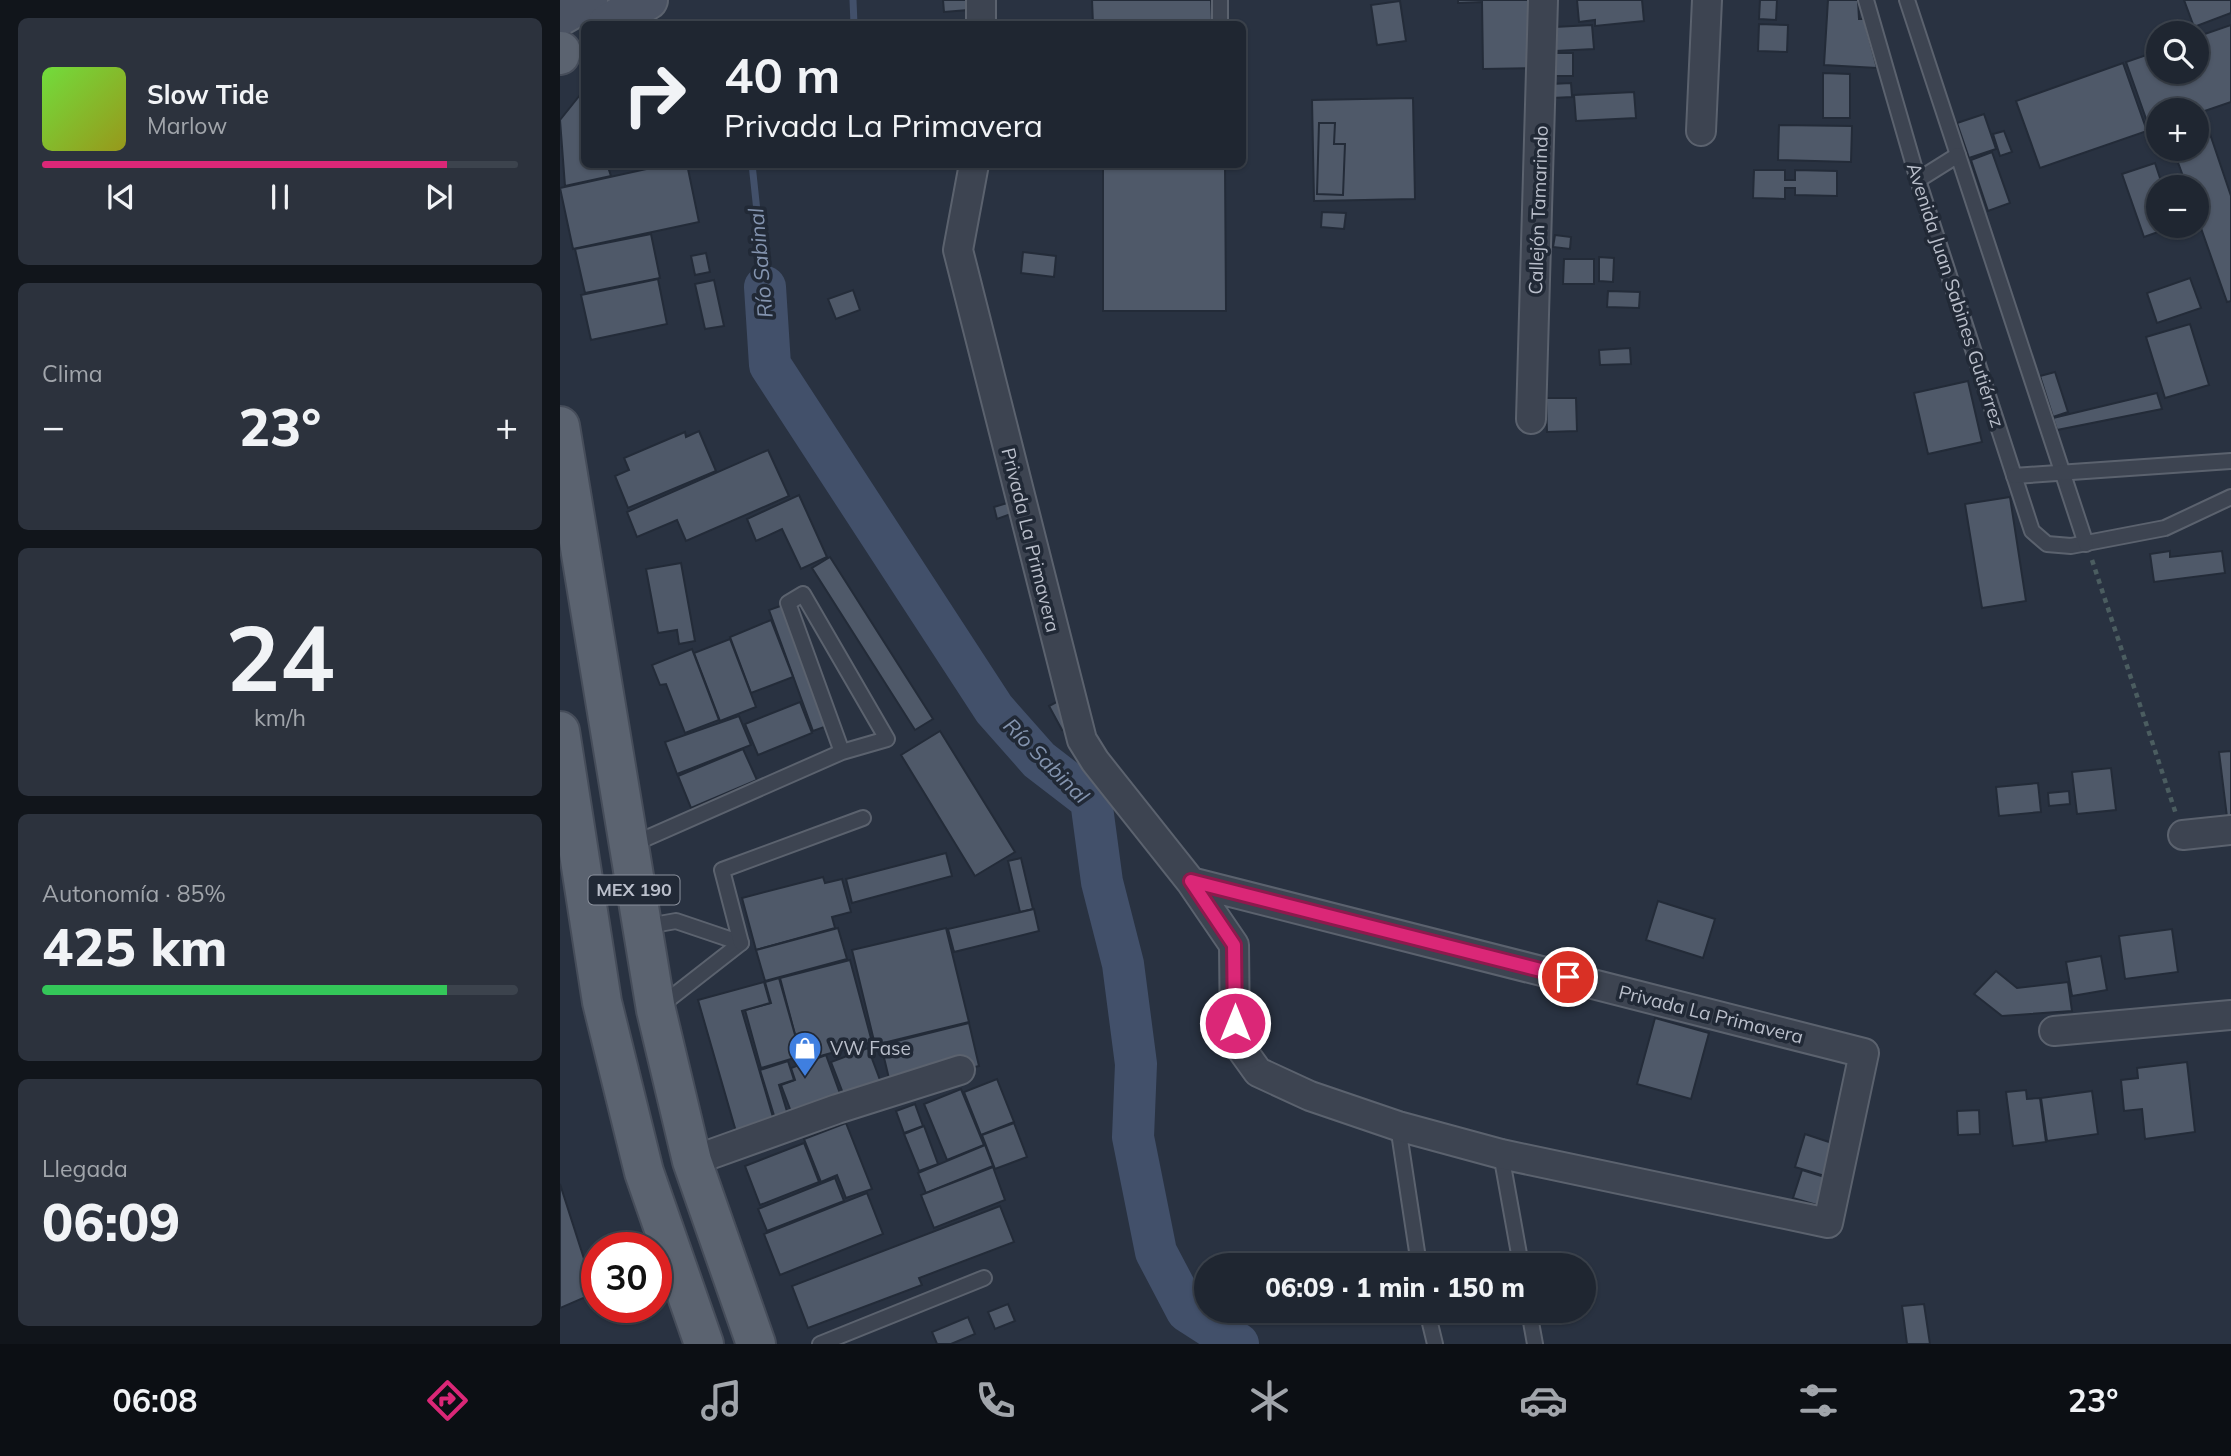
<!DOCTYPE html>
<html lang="es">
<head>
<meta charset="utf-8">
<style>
	body { margin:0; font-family:Mulish,sans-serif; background:#2c323d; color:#f1f3f6; height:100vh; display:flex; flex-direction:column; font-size:26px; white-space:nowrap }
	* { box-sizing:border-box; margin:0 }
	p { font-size:23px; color:#a1a5ab }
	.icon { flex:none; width:38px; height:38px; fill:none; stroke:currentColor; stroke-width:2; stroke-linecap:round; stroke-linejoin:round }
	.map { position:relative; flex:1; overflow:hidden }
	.drawer { display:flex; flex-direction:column; gap:18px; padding:18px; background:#11151b; width:560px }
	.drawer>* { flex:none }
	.hud { position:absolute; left:21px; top:21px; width:665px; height:147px; border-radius:10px; box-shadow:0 2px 5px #0004,0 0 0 2px #3c434d; background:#1f2631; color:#f1f3f6; overflow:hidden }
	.controls { position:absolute; left:1586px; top:21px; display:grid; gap:14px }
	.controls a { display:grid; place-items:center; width:63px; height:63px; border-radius:50%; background:#1f2631; box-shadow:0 2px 5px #0004,0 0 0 2px #3c434d; font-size:35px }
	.speed { position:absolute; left:21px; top:1232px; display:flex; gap:14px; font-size:35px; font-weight:700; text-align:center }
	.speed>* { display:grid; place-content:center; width:91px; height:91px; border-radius:50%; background:#1f2631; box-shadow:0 2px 5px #0004,0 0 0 2px #3c434d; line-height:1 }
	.speed .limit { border:10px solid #d22; background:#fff; color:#111 }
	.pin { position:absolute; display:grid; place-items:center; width:60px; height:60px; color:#fff; margin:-30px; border:4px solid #fff; border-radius:50%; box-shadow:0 2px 7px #0007 }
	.me { position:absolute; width:77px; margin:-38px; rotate:0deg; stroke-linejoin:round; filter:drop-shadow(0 0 5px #0008) }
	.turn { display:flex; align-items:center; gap:24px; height:147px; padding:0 28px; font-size:32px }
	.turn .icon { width:91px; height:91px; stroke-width:2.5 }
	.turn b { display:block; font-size:49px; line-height:60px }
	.big { font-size:52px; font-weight:800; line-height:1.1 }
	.drawer .card { flex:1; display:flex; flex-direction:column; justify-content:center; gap:10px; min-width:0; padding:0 24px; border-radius:10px; background:#2c323d }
	.drawer .dial { align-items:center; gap:0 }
	.dial b { font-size:91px; line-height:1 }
	.song { display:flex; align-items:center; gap:21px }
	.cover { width:84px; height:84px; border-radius:10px; background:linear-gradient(135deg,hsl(100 70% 55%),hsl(60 70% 35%)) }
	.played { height:7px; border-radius:4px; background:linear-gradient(90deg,#db2777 85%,#3c434d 85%) }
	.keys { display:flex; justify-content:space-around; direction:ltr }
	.heat { display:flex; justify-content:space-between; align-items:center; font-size:38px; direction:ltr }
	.charge { height:10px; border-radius:5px; background:linear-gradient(90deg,#34c759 85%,#3c434d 0) }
	.trip { position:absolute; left:634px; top:1253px; width:402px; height:70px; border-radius:35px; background:#1f2631; box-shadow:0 2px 5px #0004,0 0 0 2px #3c434d; font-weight:800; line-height:70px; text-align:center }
	.tabs { display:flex; height:112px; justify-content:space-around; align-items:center; background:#0c0f14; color:#a1a5ab }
	.tabs .icon { width:49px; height:49px }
	.tabs .active { color:#db2777 }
	.tabs b { font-size:32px; color:#f1f3f6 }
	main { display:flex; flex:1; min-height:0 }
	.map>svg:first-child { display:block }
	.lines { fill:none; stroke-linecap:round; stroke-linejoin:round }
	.stream { stroke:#42506a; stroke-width:7 }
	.river { stroke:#42506a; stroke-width:42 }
	.building { fill:#4f5969; stroke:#232b38; stroke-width:2 }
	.service-casing { stroke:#5b626e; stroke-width:18 }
	.minor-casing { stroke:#5b626e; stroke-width:32 }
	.secondary-casing { stroke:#5b626e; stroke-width:42 }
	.primary-casing { stroke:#464d5a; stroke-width:42 }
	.path { stroke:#4b5d60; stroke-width:4.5; stroke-dasharray:5 5; stroke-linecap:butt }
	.service { stroke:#3d4451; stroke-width:14 }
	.minor { stroke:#3d4451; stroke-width:28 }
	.secondary { stroke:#4b5363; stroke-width:38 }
	.primary { stroke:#5b6370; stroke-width:38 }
	.route-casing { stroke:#8e194d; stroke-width:18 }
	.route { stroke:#db2777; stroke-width:12 }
	.labels { text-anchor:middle; stroke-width:7; stroke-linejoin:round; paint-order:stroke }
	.shield { fill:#212936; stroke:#8c929e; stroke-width:2 }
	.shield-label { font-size:18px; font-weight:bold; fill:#babfcb }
	.street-label { font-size:19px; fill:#babfcb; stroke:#212936 }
	.poi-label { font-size:19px; fill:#babfcb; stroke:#212936; text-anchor:start }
	.water-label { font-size:21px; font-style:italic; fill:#8494af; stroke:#212936 }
</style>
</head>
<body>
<main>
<section class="drawer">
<div class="card">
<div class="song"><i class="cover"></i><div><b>Slow Tide</b><p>Marlow</p></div></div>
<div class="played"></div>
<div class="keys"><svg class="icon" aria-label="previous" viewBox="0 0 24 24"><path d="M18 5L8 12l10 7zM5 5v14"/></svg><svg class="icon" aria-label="pause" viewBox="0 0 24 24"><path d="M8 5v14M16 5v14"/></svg><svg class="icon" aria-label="next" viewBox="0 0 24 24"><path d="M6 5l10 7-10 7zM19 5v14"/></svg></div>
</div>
<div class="card"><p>Clima</p>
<div class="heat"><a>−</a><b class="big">23°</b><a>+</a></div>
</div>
<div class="card dial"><b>24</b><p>km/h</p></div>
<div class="card"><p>Autonomía · 85%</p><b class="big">425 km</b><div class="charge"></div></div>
<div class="card"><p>Llegada</p><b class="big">06:09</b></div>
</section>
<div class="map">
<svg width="1671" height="1344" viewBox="0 0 1671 1344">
	<rect width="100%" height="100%" fill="#293241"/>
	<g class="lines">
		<g class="stream">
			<path d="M293,0L294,24"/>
			<path d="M192,164L205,287"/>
		</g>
		<path class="river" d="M205,287L210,365L434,709L479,760L531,800L542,882L563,964L576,1064L573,1137L596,1252L627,1311L678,1344"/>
	</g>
	<g class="building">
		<path d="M383,0H407L408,10L384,12Z"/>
		<path d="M532,0H651L652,24H533Z"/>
		<path d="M898,0H975L977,68L923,69L922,2L898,3Z"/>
		<path d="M1017,0H1082L1084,21L1035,26V20L1019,22Z"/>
		<path d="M1200,0H1217L1216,20L1199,19Z"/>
		<path d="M1268,0H1298L1299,19H1304L1317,68L1264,65Z"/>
		<path d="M1624,0H1671V13L1634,27Z"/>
		<path d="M840,1L846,41L817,45L811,5Z"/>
		<path d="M1199,24L1228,25L1227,52L1198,51Z"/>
		<path d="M1032,25L1034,49L995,51L994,27Z"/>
		<path d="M1671,25V102L1636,114V110H1598V127L1590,130L1566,62L1598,51V72H1636V37Z"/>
		<rect x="995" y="53" width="18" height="23"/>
		<path d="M1563,63L1587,131L1480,168L1456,101Z"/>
		<path d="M1263,73L1290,74V118H1263Z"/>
		<path d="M1011,83L1012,97L992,98L991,84Z"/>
		<path d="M24,90V164H47L51,176L5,186L0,120Z"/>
		<path d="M1074,92L1076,118L1016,121L1014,95Z"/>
		<path d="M853,98L855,199L754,201L752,100Z"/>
		<path d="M1424,114L1436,149L1409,158L1397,123Z"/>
		<path d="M759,123H775L774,144H785L783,195L757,194Z"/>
		<path d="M1219,125L1292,126L1291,162L1218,160Z"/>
		<path d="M1444,131L1452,152L1440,156L1433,134Z"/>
		<path d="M1649,131L1671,196V301L1667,302L1636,214V187H1627L1613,149H1636V136Z"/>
		<path d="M1432,152L1450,203L1428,211L1411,160Z"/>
		<path d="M1595,163L1603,187H1598V226H1615L1584,237L1562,174Z"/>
		<path d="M109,164H127L139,222L13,249L0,188Z"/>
		<path d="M543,164H665L666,311H543Z"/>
		<path d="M1194,170H1225V180H1235V170L1277,171V196L1235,195V188H1225V199L1193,198Z"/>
		<path d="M762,212L786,213L784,229L761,227Z"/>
		<path d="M91,234L100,278L25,293L15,249Z"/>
		<path d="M995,235L1011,237L1010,249L993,247Z"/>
		<path d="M463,252L496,256L494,277L461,273Z"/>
		<path d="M146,253L150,272L135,275L131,256Z"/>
		<path d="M1039,257L1054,258L1053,282L1039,281Z"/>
		<path d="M1004,259H1034V284H1003Z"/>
		<path d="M1630,278L1641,308L1597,323L1587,293Z"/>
		<path d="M98,279L107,324L31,340L21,295Z"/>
		<path d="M154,280L164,326L145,329L135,284Z"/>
		<path d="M293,290L300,310L276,319L268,299Z"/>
		<path d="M1048,291L1080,292L1079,308L1047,307Z"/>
		<path d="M1630,324L1649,385L1605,398L1586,337Z"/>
		<path d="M1070,348L1071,364L1040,365L1039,350Z"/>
		<path d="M1495,372L1508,412L1493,417L1480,376Z"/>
		<path d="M1408,381L1422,442L1368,454L1354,393Z"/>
		<path d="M1597,393L1602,409L1497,430L1493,418Z"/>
		<path d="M986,398H1016L1017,431L987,432Z"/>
		<path d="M139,431L156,471L68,508L55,476L69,470L64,458L125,432L126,437Z"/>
		<path d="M208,450L229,496L126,541L117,520L77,537L67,512Z"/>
		<path d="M239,495L267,557L241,569L222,529L196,541L187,519Z"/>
		<path d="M1450,497L1466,601L1422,608L1405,504Z"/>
		<path d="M447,503L451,514L437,519L434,507Z"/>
		<path d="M1610,551V557L1662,551L1665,573L1594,582L1590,554Z"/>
		<path d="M270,557L373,719L355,730L252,568Z"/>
		<path d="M121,563L135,641L119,644L117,630L98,633L86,569Z"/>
		<path d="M226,604L270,725L253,731L209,610Z"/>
		<path d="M211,620L233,677L191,693L170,637Z"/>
		<path d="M170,639L196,707L160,721L134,653Z"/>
		<path d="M132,649L159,720L125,733L106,684L100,685L92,665Z"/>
		<path d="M504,698L510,728L502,730L489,706Z"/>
		<path d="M240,702L252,733L198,755L185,724Z"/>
		<path d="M179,716L191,745L117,774L105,742Z"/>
		<path d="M380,731L455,852L415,876L341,755Z"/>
		<path d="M183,749L197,780L131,808L118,776Z"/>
		<path d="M1671,751V816L1667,817L1659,752Z"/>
		<path d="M1551,768L1556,810L1517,814L1512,772Z"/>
		<path d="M1478,783L1481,812L1439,816L1436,787Z"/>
		<path d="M1509,791L1510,804L1489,806L1488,793Z"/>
		<path d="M386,853L392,876L292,903L286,879Z"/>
		<path d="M461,858L473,909L460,912L448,861Z"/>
		<path d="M263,877L265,883L282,879L291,912L272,917L275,928L196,950L182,898Z"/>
		<path d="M1098,901L1155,919L1143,958L1086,940Z"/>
		<path d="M474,909L479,931L394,952L388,929Z"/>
		<path d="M278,928L287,959L205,981L196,950Z"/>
		<path d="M386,928L409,1022L315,1045L292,950Z"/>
		<path d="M1612,929L1618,972L1565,979L1559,936Z"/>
		<path d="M1541,956L1547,990L1512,996L1506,962Z"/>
		<path d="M290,960L312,1042L242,1061L220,978Z"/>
		<path d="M1436,971L1457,988L1508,982L1512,1011L1442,1016L1414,994Z"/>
		<path d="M219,978L241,1056L201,1068L185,1010L211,1003L205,982Z"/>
		<path d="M204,982L210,1003L182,1011L215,1124L177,1135L138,1000Z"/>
		<path d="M1095,1018L1149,1033L1131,1099L1077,1084Z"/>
		<path d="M409,1023L419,1066L331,1087L321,1045Z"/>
		<path d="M308,1048L323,1088L286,1101L271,1062Z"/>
		<path d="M266,1055L282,1099L233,1117L221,1085L235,1080L231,1068Z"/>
		<path d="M228,1061L234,1080L219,1085L229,1118L216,1122L200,1070Z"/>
		<path d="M1627,1062L1635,1132L1585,1139L1582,1109L1564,1111L1561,1080L1578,1078L1577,1068Z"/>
		<path d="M437,1079L454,1122L421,1135L404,1092Z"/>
		<path d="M401,1089L424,1145L387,1160L364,1104Z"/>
		<path d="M1466,1090L1467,1099L1480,1098L1486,1142L1453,1146L1446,1092Z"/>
		<path d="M1532,1091L1538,1134L1487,1141L1481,1098Z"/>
		<path d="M355,1104L363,1126L344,1133L336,1111Z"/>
		<path d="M1419,1110L1420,1134L1398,1135L1397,1111Z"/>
		<path d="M286,1123L312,1189L286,1198L277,1175L261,1182L244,1139Z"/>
		<path d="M454,1123L467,1157L435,1169L422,1135Z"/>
		<path d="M364,1126L378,1164L359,1171L344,1134Z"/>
		<path d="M1245,1134L1278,1145L1268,1177L1235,1167Z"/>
		<path d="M244,1143L259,1182L200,1205L185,1166Z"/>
		<path d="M425,1145L433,1166L366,1193L358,1173Z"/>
		<path d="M433,1167L445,1200L374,1228L361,1195Z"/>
		<path d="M1242,1170L1268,1178L1260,1206L1233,1198Z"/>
		<path d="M275,1178L284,1201L207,1231L198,1209Z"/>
		<path d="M0,1184L35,1293L0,1308Z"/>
		<path d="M307,1193L323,1234L220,1275L204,1234Z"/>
		<path d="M440,1206L454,1242L359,1278L362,1285L248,1328L232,1286Z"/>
		<path d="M448,1304L455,1321L435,1329L428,1312Z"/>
		<path d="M1364,1304L1370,1344H1347L1342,1306Z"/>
		<path d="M408,1317L415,1334L391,1344H377L372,1332Z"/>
	</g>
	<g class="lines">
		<defs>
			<g id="service">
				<path d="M660,0V24"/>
				<path d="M1306,0L1358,180L1472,531L1487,544L1511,546L1605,528L1671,497"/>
				<path d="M1347,0L1526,544"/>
				<path d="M1358,180L1398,155"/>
				<path d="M1454,476L1671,461"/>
				<path d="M71,845L282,752L327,739L243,594L228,603L282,752"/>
				<path d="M82,927L116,921L181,943L99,1007"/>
				<path d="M181,943L162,870L303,818"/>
				<path d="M838,1126L859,1265"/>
				<path d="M941,1154L961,1265"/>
				<path d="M867,1311L875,1344"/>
				<path d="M969,1311L975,1344"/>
				<path d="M260,1344L424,1278"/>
			</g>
			<g id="minor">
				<path d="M421,0V24"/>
				<path d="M1141,131L1147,0"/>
				<path d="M414,164L398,250L522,740L535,761L631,882L674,945L675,1040L698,1072L750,1096L838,1126L941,1154L1268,1223L1304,1053L631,882"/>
				<path d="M971,419L983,0"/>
				<path d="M1623,835L1671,830"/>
				<path d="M1494,1031L1671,1015"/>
				<path d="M132,1161L277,1109L400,1070"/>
			</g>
			<g id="secondary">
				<path d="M0,16L28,0"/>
				<path d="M47,24L88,0"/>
			</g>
			<g id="primary">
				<path d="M0,55L1,51"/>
				<path d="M0,426L96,1010L132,1161L196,1344"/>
				<path d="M0,731L42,1002L84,1172L144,1344"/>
			</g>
		</defs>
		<use href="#service" class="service-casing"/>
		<use href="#minor" class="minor-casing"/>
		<use href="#secondary" class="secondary-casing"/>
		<use href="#primary" class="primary-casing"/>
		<path class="path" d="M1532,560L1616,814"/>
		<use href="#service" class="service"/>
		<use href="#minor" class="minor"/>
		<use href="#secondary" class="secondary"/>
		<use href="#primary" class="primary"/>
	</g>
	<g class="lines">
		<defs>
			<path id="route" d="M675,1023L674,945L631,881L1008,977"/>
		</defs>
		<use href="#route" class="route-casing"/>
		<use href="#route" class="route"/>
	</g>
	<defs>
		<symbol id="shop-pin" viewBox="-11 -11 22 30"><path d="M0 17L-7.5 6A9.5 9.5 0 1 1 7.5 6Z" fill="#3f7fe0" stroke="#212936"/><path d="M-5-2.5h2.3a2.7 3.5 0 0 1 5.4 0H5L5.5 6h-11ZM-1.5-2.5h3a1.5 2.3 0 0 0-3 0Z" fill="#fff"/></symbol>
	</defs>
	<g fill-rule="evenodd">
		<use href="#shop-pin" x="226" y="1029" width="38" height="52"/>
	</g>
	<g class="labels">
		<rect class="shield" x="28.5" y="875.5" width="91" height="29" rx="5"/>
		<g class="shield-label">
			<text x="74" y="896">MEX 190</text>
		</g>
		<g class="street-label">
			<text transform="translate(978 210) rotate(-88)" y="7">Callejón Tamarindo</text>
			<text transform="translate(1396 295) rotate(72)" y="7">Avenida Juan Sabines Gutiérrez</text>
			<text transform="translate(471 540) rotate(76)" y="7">Privada La Primavera</text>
			<text transform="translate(1151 1014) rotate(14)" y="7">Privada La Primavera</text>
		</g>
		<g class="poi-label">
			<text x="270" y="1055">VW Fase</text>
		</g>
		<g class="water-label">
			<text transform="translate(201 263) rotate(-95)" y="7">Río Sabinal</text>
			<text transform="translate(486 761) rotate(45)" y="7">Río Sabinal</text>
		</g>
	</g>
</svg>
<div class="controls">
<a><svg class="icon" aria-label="search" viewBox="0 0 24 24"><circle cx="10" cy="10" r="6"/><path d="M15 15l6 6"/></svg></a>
<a>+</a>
<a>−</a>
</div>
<div class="speed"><div class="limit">30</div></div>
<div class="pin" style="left:1008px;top:977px;background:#d93025"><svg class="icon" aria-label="arrive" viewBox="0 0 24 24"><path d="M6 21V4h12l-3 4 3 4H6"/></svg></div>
<svg class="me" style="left:675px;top:1023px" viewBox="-20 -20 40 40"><circle r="17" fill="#db2777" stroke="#fff" stroke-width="3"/><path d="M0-11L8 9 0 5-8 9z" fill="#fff"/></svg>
<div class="trip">06:09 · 1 min · 150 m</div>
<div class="hud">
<div class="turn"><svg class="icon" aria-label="right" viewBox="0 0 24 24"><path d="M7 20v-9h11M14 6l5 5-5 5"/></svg><div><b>40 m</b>Privada La Primavera</div></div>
</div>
</div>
</main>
<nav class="tabs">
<b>06:08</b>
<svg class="icon active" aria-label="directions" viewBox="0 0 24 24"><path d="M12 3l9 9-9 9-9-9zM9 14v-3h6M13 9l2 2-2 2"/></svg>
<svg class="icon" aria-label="music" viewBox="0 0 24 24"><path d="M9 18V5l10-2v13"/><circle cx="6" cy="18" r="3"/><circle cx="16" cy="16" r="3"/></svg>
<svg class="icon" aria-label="phone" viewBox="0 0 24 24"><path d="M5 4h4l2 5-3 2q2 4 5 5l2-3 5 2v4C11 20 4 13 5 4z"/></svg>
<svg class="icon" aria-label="climate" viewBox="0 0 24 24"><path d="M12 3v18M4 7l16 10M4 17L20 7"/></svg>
<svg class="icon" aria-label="car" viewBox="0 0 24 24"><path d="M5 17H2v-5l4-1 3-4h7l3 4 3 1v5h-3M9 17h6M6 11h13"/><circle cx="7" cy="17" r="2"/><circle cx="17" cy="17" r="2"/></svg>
<svg class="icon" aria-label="filters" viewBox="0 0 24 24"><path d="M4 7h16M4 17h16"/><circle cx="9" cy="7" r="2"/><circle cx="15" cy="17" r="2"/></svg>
<b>23°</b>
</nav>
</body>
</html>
